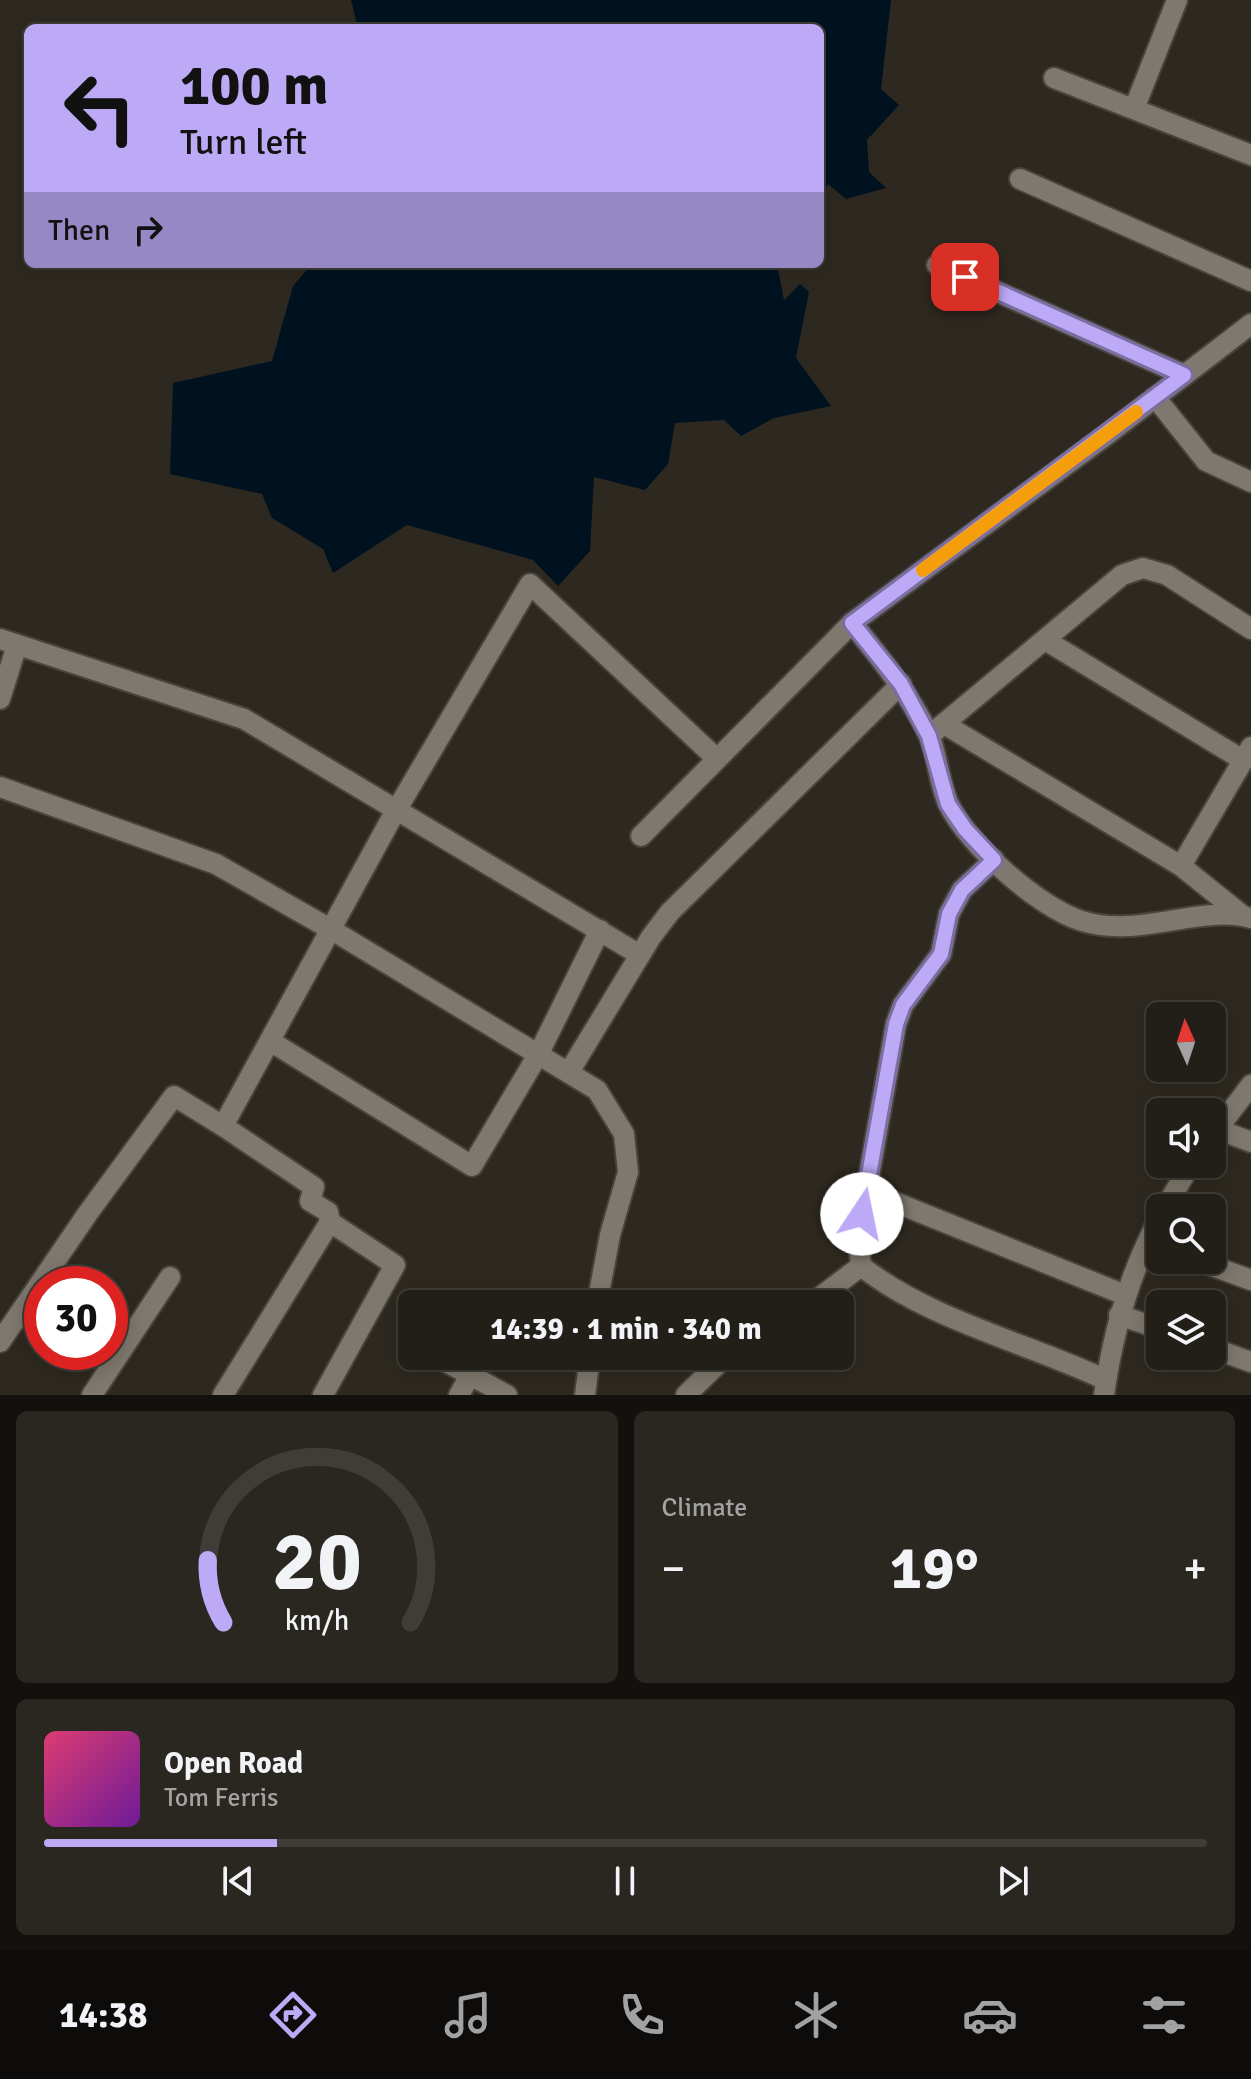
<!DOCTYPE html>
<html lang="en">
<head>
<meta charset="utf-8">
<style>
	body { margin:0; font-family:Signika,sans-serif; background:#2a2721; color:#f1f3f6; height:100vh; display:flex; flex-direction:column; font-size:30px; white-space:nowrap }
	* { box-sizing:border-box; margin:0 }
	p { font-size:26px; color:#a2a2a2 }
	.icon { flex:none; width:44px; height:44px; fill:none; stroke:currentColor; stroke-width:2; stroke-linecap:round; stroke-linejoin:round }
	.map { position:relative; height:1395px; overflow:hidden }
	.drawer { display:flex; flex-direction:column; gap:16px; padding:16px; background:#13110d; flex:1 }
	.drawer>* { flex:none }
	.hud { position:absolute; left:24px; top:24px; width:800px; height:244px; border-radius:12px; box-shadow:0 4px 20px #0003,0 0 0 2px #3f3d37; background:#bcaaf6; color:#111; overflow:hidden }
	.needle { width:52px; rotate:357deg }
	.fabs { position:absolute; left:1146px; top:1002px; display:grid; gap:16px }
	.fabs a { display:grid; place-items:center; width:80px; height:80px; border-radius:12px; background:#221f18; box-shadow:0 4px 20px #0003,0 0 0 2px #3f3d37; font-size:40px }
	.speed { position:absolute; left:24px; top:1266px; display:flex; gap:16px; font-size:40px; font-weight:700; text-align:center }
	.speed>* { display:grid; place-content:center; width:104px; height:104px; border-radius:50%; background:#221f18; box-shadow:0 4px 20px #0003,0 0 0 2px #3f3d37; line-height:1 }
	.speed .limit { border:12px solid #d22; background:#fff; color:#111 }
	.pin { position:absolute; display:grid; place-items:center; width:68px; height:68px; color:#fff; margin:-34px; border-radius:16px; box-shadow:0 4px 12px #0006 }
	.me { position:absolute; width:88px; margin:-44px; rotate:11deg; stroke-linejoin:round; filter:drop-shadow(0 0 6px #0008) }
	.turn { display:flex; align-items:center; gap:28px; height:168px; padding:0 24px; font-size:36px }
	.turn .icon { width:104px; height:104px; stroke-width:2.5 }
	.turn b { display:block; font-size:56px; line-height:68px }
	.then { display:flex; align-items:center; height:76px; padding:0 24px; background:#0003; gap:16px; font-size:30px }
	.big { font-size:60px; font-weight:800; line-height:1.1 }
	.drawer .tile { flex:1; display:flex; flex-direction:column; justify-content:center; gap:12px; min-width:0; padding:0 28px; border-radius:12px; background:#2a2721 }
	.drawer .dial { align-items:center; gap:0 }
	.dial svg { height:208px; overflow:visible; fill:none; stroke:#3f3d37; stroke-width:7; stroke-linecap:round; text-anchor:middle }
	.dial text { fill:#f1f3f6; stroke:none }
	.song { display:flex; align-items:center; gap:24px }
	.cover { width:96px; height:96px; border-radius:12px; background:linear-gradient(135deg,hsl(340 70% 55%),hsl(280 70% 35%)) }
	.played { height:8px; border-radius:4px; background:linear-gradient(90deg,#bcaaf6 20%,#3f3d37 20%) }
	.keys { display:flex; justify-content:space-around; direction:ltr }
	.heat { display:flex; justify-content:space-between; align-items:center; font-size:44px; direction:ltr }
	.drawer .tiles { flex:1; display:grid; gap:16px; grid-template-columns:1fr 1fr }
	.tile:last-child { grid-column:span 2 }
	.trip { position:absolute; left:398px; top:1290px; width:456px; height:80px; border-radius:12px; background:#221f18; box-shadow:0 4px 20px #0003,0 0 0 2px #3f3d37; font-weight:800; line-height:80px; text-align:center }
	.dock { display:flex; height:128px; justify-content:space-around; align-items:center; background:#0e0c0a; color:#a2a2a2 }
	.dock .icon { width:56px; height:56px }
	.dock .selected { color:#bcaaf6 }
	.dock b { font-size:36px; color:#f1f3f6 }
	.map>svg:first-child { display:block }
	.water { fill:#001220 }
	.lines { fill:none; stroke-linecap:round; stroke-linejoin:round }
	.minor-casing { stroke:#48443d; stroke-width:24 }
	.minor { stroke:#7e786e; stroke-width:20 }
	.route-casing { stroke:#7a6ea0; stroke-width:20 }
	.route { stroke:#bcaaf6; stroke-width:14 }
	.slow { stroke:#f59e0b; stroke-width:14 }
</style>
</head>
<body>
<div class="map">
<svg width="1251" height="1395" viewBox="0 0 1251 1395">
	<rect width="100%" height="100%" fill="#2e2920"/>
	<g class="water">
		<path d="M351,0H891L881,89L899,105L867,140L869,172L886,188L846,199L828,184L820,201V28H358Z"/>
		<path d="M312,264H777L784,300L800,284L809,292L796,358L831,406L774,418L741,436L724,420L675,423L668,464L645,490L594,477L590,551L558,586L533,560L407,525L333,573L323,549L272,518L262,494L170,474L173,383L272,361L293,286Z"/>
	</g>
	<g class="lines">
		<defs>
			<g id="minor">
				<path d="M1054,78L1251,155"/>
				<path d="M1134,109L1177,0"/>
				<path d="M1020,179L1251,281"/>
				<path d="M937,265L1184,375"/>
				<path d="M1155,397L1206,461L1251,482"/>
				<path d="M852,623C880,658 908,692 928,733C938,754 938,781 948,803C967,844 1039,908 1082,921C1139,939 1199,904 1251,918"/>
				<path d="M0,639L244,719L640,955"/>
				<path d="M1045,640L1243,760"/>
				<path d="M0,699L17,645"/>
				<path d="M944,724L1181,866L1242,915"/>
				<path d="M929,736L1122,575L1143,568L1167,575L1251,629"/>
				<path d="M0,787L216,864L332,930L597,1090L624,1134L628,1172L610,1235L597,1304"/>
				<path d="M641,836L852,623L1109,433L1251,324"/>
				<path d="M994,860L962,890L949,914L941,954L903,1005L896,1024L858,1238L861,1266C929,1320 1028,1343 1106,1380"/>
				<path d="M1181,866L1251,747"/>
				<path d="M270,1041L472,1166L539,1053L600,930"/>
				<path d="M569,1072L651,937L670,912L901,684"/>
				<path d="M223,1126L314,1187L310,1201L328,1212L330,1222L395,1265L323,1395"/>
				<path d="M1217,1129L1251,1142"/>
				<path d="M1212,1136L1251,1085"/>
				<path d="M867,1191L1125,1295"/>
				<path d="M1165,1208L1191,1164"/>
				<path d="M1196,1260L1251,1280"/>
				<path d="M811,1304L861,1266"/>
				<path d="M1119,1315L1160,1329"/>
				<path d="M0,1342L88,1213L174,1096L223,1126L390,821L530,584L716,758"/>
				<path d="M1212,1348L1251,1362"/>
				<path d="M435,1356L507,1395"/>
				<path d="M92,1395L170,1277"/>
				<path d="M223,1395L330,1222"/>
				<path d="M459,1395L469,1377"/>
				<path d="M585,1395L590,1356"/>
				<path d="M686,1395L726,1356"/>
				<path d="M1104,1395C1113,1332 1129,1273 1160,1217"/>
			</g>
		</defs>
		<use href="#minor" class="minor-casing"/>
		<use href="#minor" class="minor"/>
	</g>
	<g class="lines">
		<defs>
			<path id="route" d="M862,1214L896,1024L903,1005L941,954L949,914L962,890L994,860L965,829L948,804L929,736L901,684L852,623L1184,375L965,277"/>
		</defs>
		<use href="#route" class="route-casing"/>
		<use href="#route" class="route"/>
		<path class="slow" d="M923,570L1136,412"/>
	</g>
</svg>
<div class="fabs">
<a><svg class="needle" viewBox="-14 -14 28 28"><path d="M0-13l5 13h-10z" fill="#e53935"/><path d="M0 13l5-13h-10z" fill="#a2a2a2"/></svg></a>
<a><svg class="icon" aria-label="sound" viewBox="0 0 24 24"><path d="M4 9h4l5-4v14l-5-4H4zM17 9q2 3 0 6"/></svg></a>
<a><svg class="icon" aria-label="search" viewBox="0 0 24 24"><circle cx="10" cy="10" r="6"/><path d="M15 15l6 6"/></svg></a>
<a><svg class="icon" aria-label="layers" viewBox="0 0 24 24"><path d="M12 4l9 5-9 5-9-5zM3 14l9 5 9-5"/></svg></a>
</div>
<div class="speed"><div class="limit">30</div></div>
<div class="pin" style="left:965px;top:277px;background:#d93025"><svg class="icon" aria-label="arrive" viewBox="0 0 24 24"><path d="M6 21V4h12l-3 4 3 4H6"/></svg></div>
<svg class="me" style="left:862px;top:1214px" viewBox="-20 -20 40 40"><circle r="19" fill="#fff"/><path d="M0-13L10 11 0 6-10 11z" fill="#bcaaf6"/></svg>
<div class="trip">14:39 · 1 min · 340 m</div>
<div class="hud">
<div class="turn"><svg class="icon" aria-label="left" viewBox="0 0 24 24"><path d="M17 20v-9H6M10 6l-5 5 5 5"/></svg><div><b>100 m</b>Turn left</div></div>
<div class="then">Then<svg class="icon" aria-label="right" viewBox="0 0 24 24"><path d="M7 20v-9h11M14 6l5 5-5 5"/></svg></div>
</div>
</div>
<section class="drawer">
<div class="tiles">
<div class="tile dial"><svg viewBox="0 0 100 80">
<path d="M14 69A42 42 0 1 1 86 69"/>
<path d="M14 69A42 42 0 0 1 8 45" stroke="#bcaaf6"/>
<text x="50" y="56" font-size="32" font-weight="700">20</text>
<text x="50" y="72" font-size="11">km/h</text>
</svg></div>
<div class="tile"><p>Climate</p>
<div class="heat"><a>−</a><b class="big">19°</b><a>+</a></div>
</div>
<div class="tile">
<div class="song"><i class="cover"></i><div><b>Open Road</b><p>Tom Ferris</p></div></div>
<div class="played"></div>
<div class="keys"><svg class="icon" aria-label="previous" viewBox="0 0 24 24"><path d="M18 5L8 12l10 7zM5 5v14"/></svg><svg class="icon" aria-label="pause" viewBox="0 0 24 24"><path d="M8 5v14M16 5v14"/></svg><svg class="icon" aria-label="next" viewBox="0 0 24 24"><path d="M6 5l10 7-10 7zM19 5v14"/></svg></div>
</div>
</div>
</section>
<nav class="dock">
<b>14:38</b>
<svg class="icon selected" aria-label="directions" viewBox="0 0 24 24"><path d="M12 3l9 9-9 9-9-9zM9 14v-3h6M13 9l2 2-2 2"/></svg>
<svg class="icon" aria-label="music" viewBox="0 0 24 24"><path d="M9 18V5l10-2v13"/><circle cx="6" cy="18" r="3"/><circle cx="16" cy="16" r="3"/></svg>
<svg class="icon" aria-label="phone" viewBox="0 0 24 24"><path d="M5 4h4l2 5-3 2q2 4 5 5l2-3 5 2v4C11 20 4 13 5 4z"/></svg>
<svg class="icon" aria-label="climate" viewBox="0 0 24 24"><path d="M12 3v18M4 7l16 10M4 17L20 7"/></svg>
<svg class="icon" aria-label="car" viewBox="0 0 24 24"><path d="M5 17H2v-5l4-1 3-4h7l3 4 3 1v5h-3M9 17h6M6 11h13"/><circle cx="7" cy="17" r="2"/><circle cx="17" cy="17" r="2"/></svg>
<svg class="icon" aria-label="filters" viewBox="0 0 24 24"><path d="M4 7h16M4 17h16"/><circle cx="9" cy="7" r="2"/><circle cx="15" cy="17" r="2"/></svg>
</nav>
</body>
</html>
